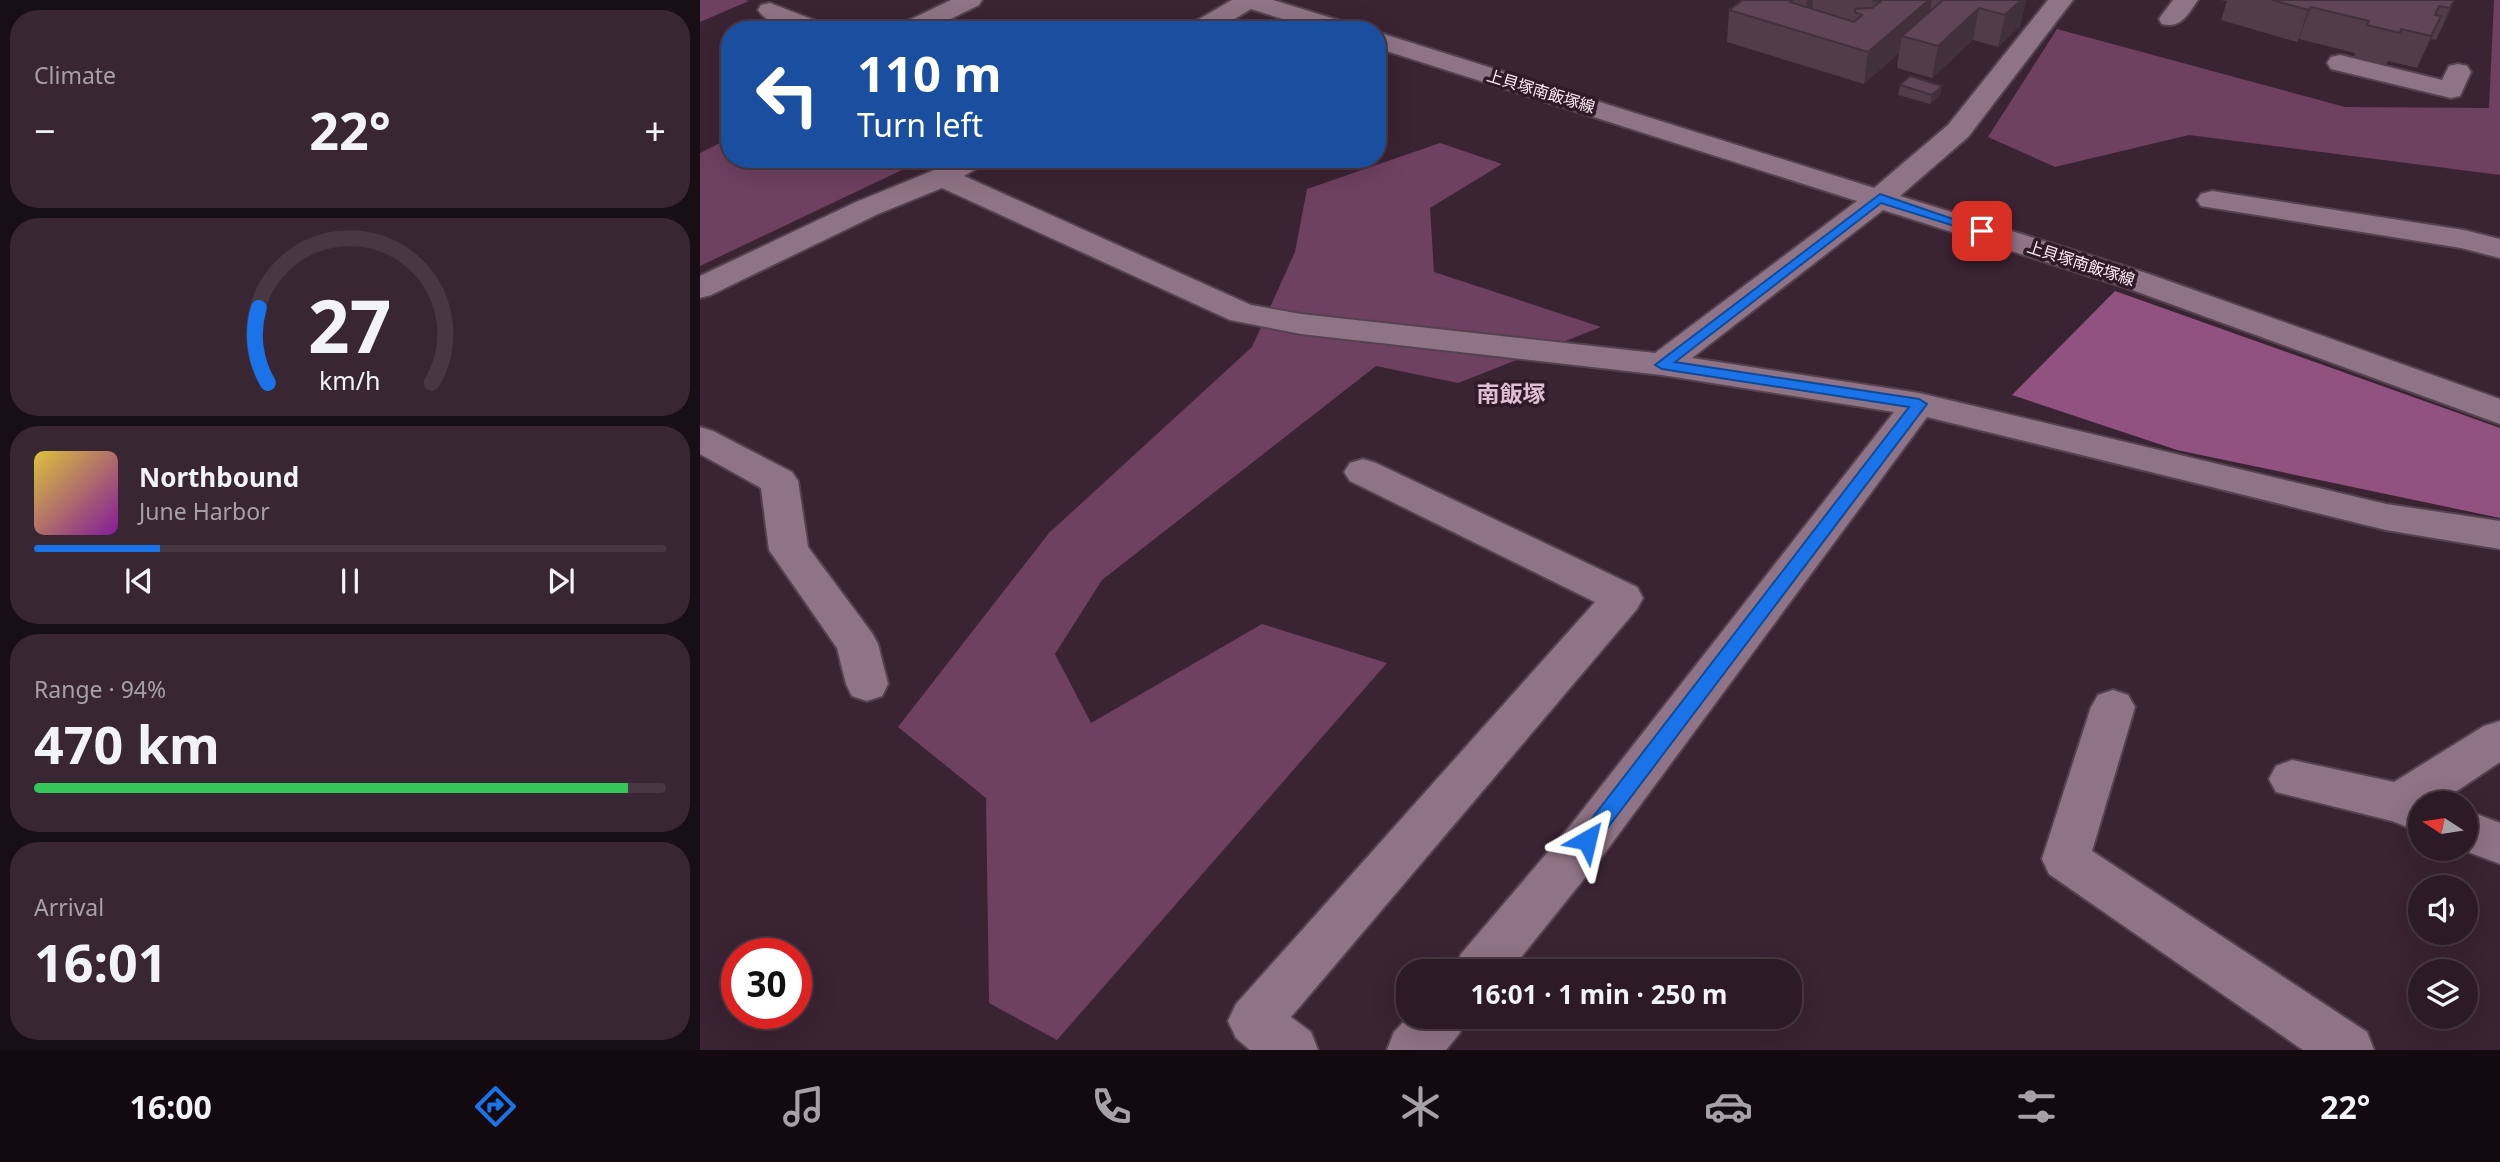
<!DOCTYPE html>
<html lang="en">
<head>
<meta charset="utf-8">
<style>
	body { margin:0; font-family:"Noto Sans","Noto Sans JP",sans-serif; background:#382732; color:#f1f3f6; height:100vh; display:flex; flex-direction:column; font-size:26px; white-space:nowrap }
	* { box-sizing:border-box; margin:0 }
	p { font-size:23px; color:#a6a1a7 }
	.icon { flex:none; width:38px; height:38px; fill:none; stroke:currentColor; stroke-width:2; stroke-linecap:round; stroke-linejoin:round }
	.map { position:relative; flex:1; overflow:hidden }
	.side { display:flex; flex-direction:column; gap:10px; padding:10px; background:#180e15; width:700px }
	.side>* { flex:none }
	.top-card { position:absolute; left:21px; top:21px; width:665px; height:147px; border-radius:28px; box-shadow:0 7px 28px #0002,0 0 0 2px #483843; background:#1a4fa0; color:#fff; overflow:hidden }
	.needle { width:46px; rotate:282deg }
	.buttons { position:absolute; left:1708px; top:791px; display:grid; gap:14px }
	.buttons a { display:grid; place-items:center; width:70px; height:70px; border-radius:50%; background:#2c1a26; box-shadow:0 7px 28px #0002,0 0 0 2px #483843; font-size:35px }
	.speed { position:absolute; left:21px; top:938px; display:flex; gap:14px; font-size:35px; font-weight:700; text-align:center }
	.speed>* { display:grid; place-content:center; width:91px; height:91px; border-radius:50%; background:#2c1a26; box-shadow:0 7px 28px #0002,0 0 0 2px #483843; line-height:1 }
	.speed .limit { border:10px solid #d22; background:#fff; color:#111 }
	.pin { position:absolute; display:grid; place-items:center; width:60px; height:60px; color:#fff; margin:-30px; border-radius:14px; box-shadow:0 4px 10px #0006 }
	.me { position:absolute; width:77px; margin:-38px; rotate:37deg; stroke-linejoin:round; filter:drop-shadow(0 0 5px #0008) }
	.turn { display:flex; align-items:center; gap:24px; height:147px; padding:0 21px; font-size:32px }
	.turn .icon { width:91px; height:91px; stroke-width:2.5 }
	.turn b { display:block; font-size:49px; line-height:60px }
	.big { font-size:52px; font-weight:700; line-height:1.1 }
	.side .widget { flex:1; display:flex; flex-direction:column; justify-content:center; gap:10px; min-width:0; padding:0 24px; border-radius:28px; background:#382732 }
	.side .dial { align-items:center; gap:0 }
	.dial svg { height:182px; overflow:visible; fill:none; stroke:#483843; stroke-width:7; stroke-linecap:round; text-anchor:middle }
	.dial text { fill:#f1f3f6; stroke:none }
	.song { display:flex; align-items:center; gap:21px }
	.cover { width:84px; height:84px; border-radius:10px; background:linear-gradient(135deg,hsl(50 70% 55%),hsl(290 70% 35%)) }
	.played { height:7px; border-radius:4px; background:linear-gradient(90deg,#1a73e8 20%,#483843 20%) }
	.keys { display:flex; justify-content:space-around; direction:ltr }
	.heat { display:flex; justify-content:space-between; align-items:center; font-size:38px; direction:ltr }
	.charge { height:10px; border-radius:5px; background:linear-gradient(90deg,#34c759 94%,#483843 0) }
	.trip { position:absolute; left:696px; top:959px; width:406px; height:70px; border-radius:28px; background:#2c1a26; box-shadow:0 7px 28px #0002,0 0 0 2px #483843; font-weight:700; line-height:70px; text-align:center }
	.tabs { display:flex; height:112px; justify-content:space-around; align-items:center; background:#120a0f; color:#a6a1a7 }
	.tabs .icon { width:49px; height:49px }
	.tabs .selected { color:#1a73e8 }
	.tabs b { font-size:32px; color:#f1f3f6 }
	main { display:flex; flex:1; min-height:0 }
	.map>svg:first-child { display:block }
	.green { fill:#6e4160 }
	.water { fill:#91527f }
	.lines { fill:none; stroke-linecap:round; stroke-linejoin:round }
	.minor-casing { stroke:#554250; stroke-width:4 }
	.minor { fill:#8f7386; fill-rule:evenodd }
	.wall { fill:#523b4b }
	.shaded-wall { fill:#42303d }
	.building { fill:#5f4557; stroke:#42303d; stroke-width:2 }
	.route { fill:#1a73e8; stroke:#114b97; stroke-width:2 }
	.labels { text-anchor:middle; stroke-width:7; stroke-linejoin:round; paint-order:stroke }
	.far-street-label { font-size:16px; fill:#fbebf6; stroke:#301929 }
	.quarter-label { font-size:23px; font-weight:bold; fill:#ddbed2; stroke:#301929 }
</style>
</head>
<body>
<main>
<section class="side">
<div class="widget"><p>Climate</p>
<div class="heat"><a>−</a><b class="big">22°</b><a>+</a></div>
</div>
<div class="widget dial"><svg viewBox="0 0 100 80">
<path d="M14 69A42 42 0 1 1 86 69"/>
<path d="M14 69A42 42 0 0 1 10 36" stroke="#1a73e8"/>
<text x="50" y="56" font-size="32" font-weight="700">27</text>
<text x="50" y="72" font-size="11">km/h</text>
</svg></div>
<div class="widget">
<div class="song"><i class="cover"></i><div><b>Northbound</b><p>June Harbor</p></div></div>
<div class="played"></div>
<div class="keys"><svg class="icon" aria-label="previous" viewBox="0 0 24 24"><path d="M18 5L8 12l10 7zM5 5v14"/></svg><svg class="icon" aria-label="pause" viewBox="0 0 24 24"><path d="M8 5v14M16 5v14"/></svg><svg class="icon" aria-label="next" viewBox="0 0 24 24"><path d="M6 5l10 7-10 7zM19 5v14"/></svg></div>
</div>
<div class="widget"><p>Range · 94%</p><b class="big">470 km</b><div class="charge"></div></div>
<div class="widget"><p>Arrival</p><b class="big">16:01</b></div>
</section>
<div class="map">
<svg width="1800" height="1050" viewBox="0 0 1800 1050">
	<rect width="100%" height="100%" fill="#3a2333"/>
	<g class="green">
		<path d="M0,0H46L49,1L0,22Z"/>
		<path d="M1794,0H1800V175L1489,135L1355,167L1288,137L1357,29L1645,107L1789,108Z"/>
		<path d="M30,138V159H184L204,169L0,266V153Z"/>
		<path d="M740,143L802,164L730,208L734,272L901,327L758,383L676,366L402,580L355,654L391,723L562,624L687,663L357,1040L289,1003L286,798L198,727L349,533L552,347L595,252L607,189Z"/>
	</g>
	<path class="water" d="M1415,291L1800,428V518L1477,450L1312,395Z"/>
	<g class="lines">
		<defs>
			<g id="minor">
				<path d="M251,0H282L279,5L228,30H196L199,25Z"/>
				<path d="M532,0H573L654,25L657,30H618L551,9L516,30H486L489,25Z"/>
				<path d="M1348,0H1373L1268,137L1200,196L1446,273L1800,399V424L1424,287L1183,210L992,358L1219,393L1686,504L1800,521V549L1686,530L1227,417L904,854L810,971H754L761,954L870,826L1194,412L962,375L601,334L530,320L242,188L178,214L11,295L0,298V276L156,202L232,171L251,159H286L282,165L264,176L551,305L601,314L955,353L1157,201L677,48V32L1174,188L1248,125Z"/>
				<path d="M1473,0H1498C1488,14 1481,29 1462,24L1459,19Z"/>
				<path d="M70,3L127,25L130,30C109,30 71,30 58,10L61,5Z"/>
				<path d="M1640,55L1742,80L1749,66L1758,64L1767,66L1771,72L1760,96L1751,98L1631,69L1627,63L1631,57Z"/>
				<path d="M1512,191L1764,230L1800,239V258L1761,248L1501,206L1497,200L1501,194Z"/>
				<path d="M0,427L13,431L92,472L98,481L108,547L172,633L178,644L188,684L182,696L167,701L152,696L146,684L137,648L69,550L61,488L0,454Z"/>
				<path d="M663,459L676,463L937,587L943,598L937,609L591,1017L611,1032L618,1050H550L536,1038L528,1021L536,1004L895,602L650,481L644,472L650,463Z"/>
				<path d="M1413,690L1428,695L1435,707L1392,851L1667,1032L1674,1050H1603L1349,874L1342,859L1391,707L1398,695Z"/>
				<path d="M1800,721V762L1739,803H1720V832L1692,821L1576,792L1569,779L1576,766L1592,760L1694,782L1784,726Z"/>
				<path d="M1766,810L1800,823V864L1760,849H1766Z"/>
				<path d="M709,1016V1017H767L759,1034L746,1050H687L694,1032Z"/>
			</g>
		</defs>
		<use href="#minor" class="minor-casing"/>
		<use href="#minor" class="minor"/>
	</g>
	<g class="wall">
		<path d="M1043,0H1326L1320,26L1298,47L1273,40L1232,78L1197,68L1199,53L1164,84L1027,42L1029,10Z"/>
		<path d="M1520,0H1755L1736,40L1731,39L1717,68L1688,61L1686,65L1654,57L1655,53L1599,39L1597,42L1521,20L1527,1Z"/>
		<path d="M1200,85L1240,95L1230,104L1198,95Z"/>
	</g>
	<g class="shaded-wall">
		<path d="M1107,0H1113L1110,26L1104,30Z"/>
		<path d="M1229,0H1232L1228,28L1202,36L1199,53L1164,84L1168,52Z"/>
		<path d="M1321,0H1326L1320,26L1298,47L1305,15Z"/>
		<path d="M1754,0L1746,21L1736,40L1750,8Z"/>
		<path d="M1611,7L1599,39L1597,42L1608,10Z"/>
		<path d="M1279,8L1273,40L1232,78L1238,46Z"/>
		<path d="M1741,16L1727,48L1717,68L1731,36Z"/>
		<path d="M1242,86L1240,95L1230,104L1232,95Z"/>
	</g>
	<g class="building">
		<path d="M1043,0H1093L1090,2L1154,22L1162,15L1155,12V9L1172,8L1180,2L1172,0H1229L1168,52L1029,10Z"/>
		<path d="M1243,0H1321L1305,15L1279,8L1238,46L1202,36Z"/>
		<path d="M1572,0H1754L1750,8L1739,6L1735,15L1741,16L1731,36L1701,29L1700,33L1667,25L1669,21L1611,7L1608,10Z"/>
		<path d="M1210,76L1242,86L1232,95L1200,85Z"/>
	</g>
	<path class="route" d="M1180,194L1288,231L1282,234L1277,233L1181,203L975,362L1219,399L1227,404L894,846L887,848L880,846L877,840L880,834L1209,407L962,369L955,365Z"/>
	<g class="labels">
		<g class="far-street-label">
			<text transform="translate(841 91) rotate(17)" y="6">上貝塚南飯塚線</text>
			<text transform="translate(1381 263) rotate(18)" y="6">上貝塚南飯塚線</text>
		</g>
		<g class="quarter-label">
			<text x="811" y="402">南飯塚</text>
		</g>
	</g>
</svg>
<div class="buttons">
<a><svg class="needle" viewBox="-14 -14 28 28"><path d="M0-13l5 13h-10z" fill="#e53935"/><path d="M0 13l5-13h-10z" fill="#a6a1a7"/></svg></a>
<a><svg class="icon" aria-label="sound" viewBox="0 0 24 24"><path d="M4 9h4l5-4v14l-5-4H4zM17 9q2 3 0 6"/></svg></a>
<a><svg class="icon" aria-label="layers" viewBox="0 0 24 24"><path d="M12 4l9 5-9 5-9-5zM3 14l9 5 9-5"/></svg></a>
</div>
<div class="speed"><div class="limit">30</div></div>
<div class="pin" style="left:1282px;top:231px;background:#d93025"><svg class="icon" aria-label="arrive" viewBox="0 0 24 24"><path d="M6 21V4h12l-3 4 3 4H6"/></svg></div>
<svg class="me" style="left:887px;top:840px" viewBox="-20 -20 40 40"><path d="M0-17L14 15 0 8-14 15z" fill="#1a73e8" stroke="#fff" stroke-width="4"/></svg>
<div class="trip">16:01 · 1 min · 250 m</div>
<div class="top-card">
<div class="turn"><svg class="icon" aria-label="left" viewBox="0 0 24 24"><path d="M17 20v-9H6M10 6l-5 5 5 5"/></svg><div><b>110 m</b>Turn left</div></div>
</div>
</div>
</main>
<nav class="tabs">
<b>16:00</b>
<svg class="icon selected" aria-label="directions" viewBox="0 0 24 24"><path d="M12 3l9 9-9 9-9-9zM9 14v-3h6M13 9l2 2-2 2"/></svg>
<svg class="icon" aria-label="music" viewBox="0 0 24 24"><path d="M9 18V5l10-2v13"/><circle cx="6" cy="18" r="3"/><circle cx="16" cy="16" r="3"/></svg>
<svg class="icon" aria-label="phone" viewBox="0 0 24 24"><path d="M5 4h4l2 5-3 2q2 4 5 5l2-3 5 2v4C11 20 4 13 5 4z"/></svg>
<svg class="icon" aria-label="climate" viewBox="0 0 24 24"><path d="M12 3v18M4 7l16 10M4 17L20 7"/></svg>
<svg class="icon" aria-label="car" viewBox="0 0 24 24"><path d="M5 17H2v-5l4-1 3-4h7l3 4 3 1v5h-3M9 17h6M6 11h13"/><circle cx="7" cy="17" r="2"/><circle cx="17" cy="17" r="2"/></svg>
<svg class="icon" aria-label="filters" viewBox="0 0 24 24"><path d="M4 7h16M4 17h16"/><circle cx="9" cy="7" r="2"/><circle cx="15" cy="17" r="2"/></svg>
<b>22°</b>
</nav>
</body>
</html>
